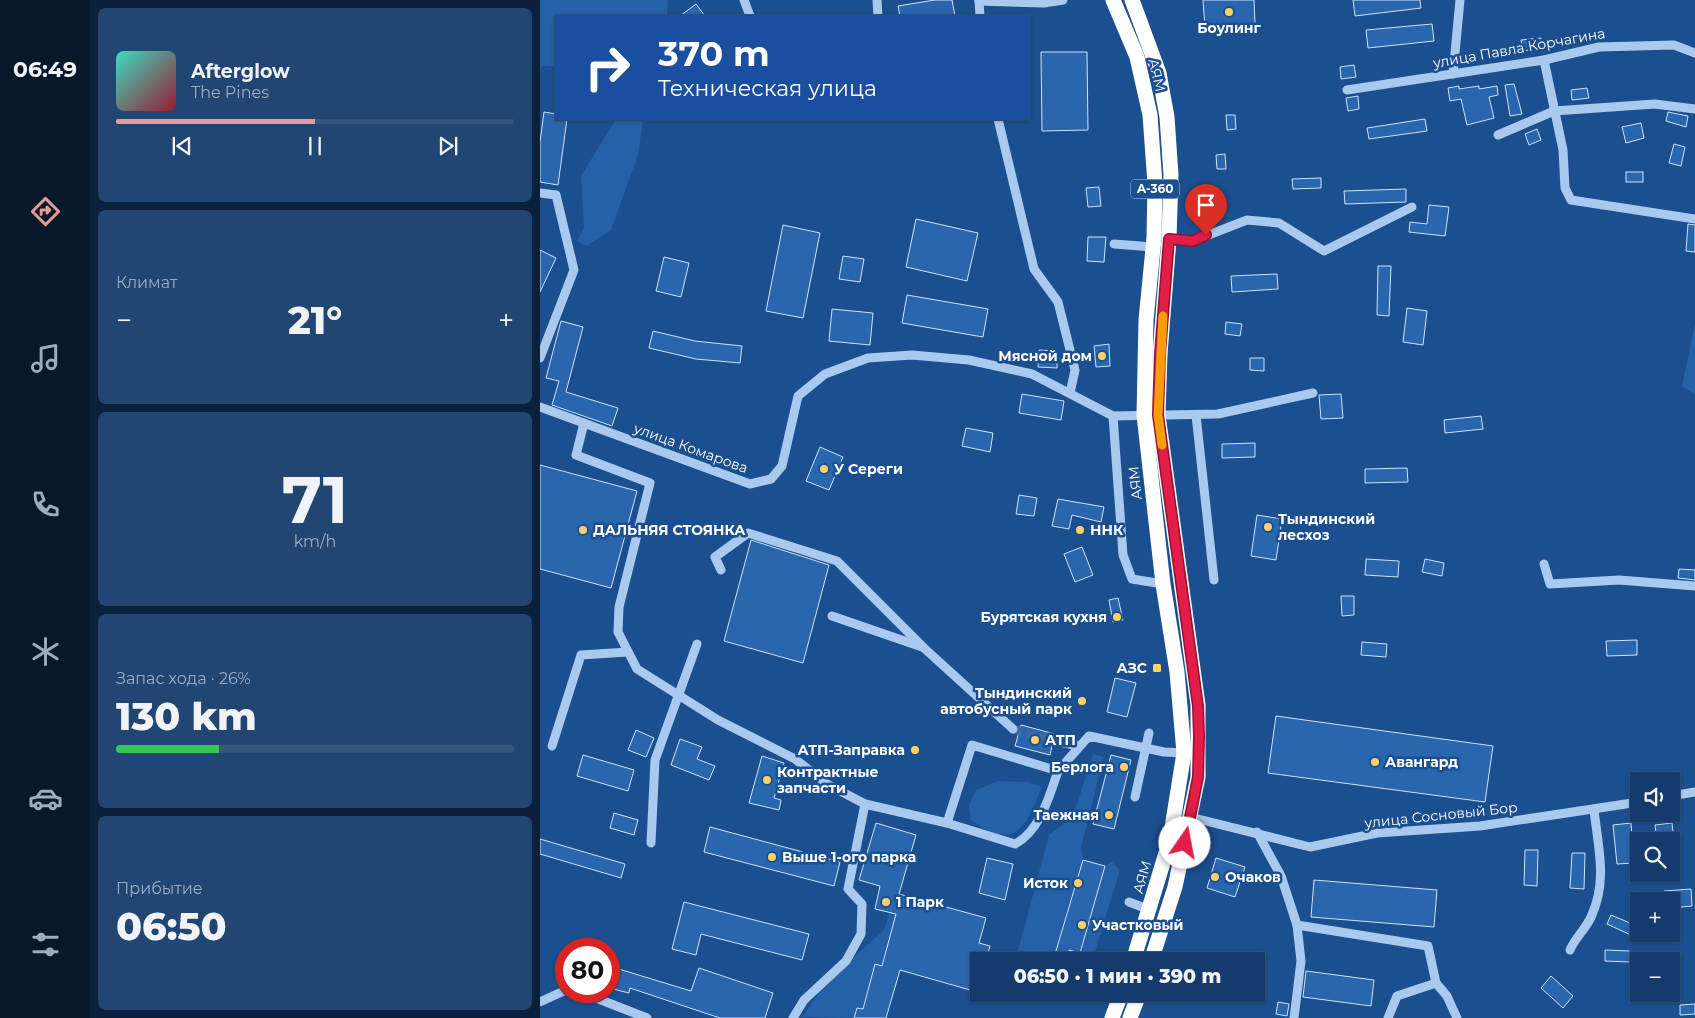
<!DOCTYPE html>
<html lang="ru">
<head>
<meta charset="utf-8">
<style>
	body { margin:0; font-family:Montserrat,sans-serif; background:#214673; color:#f1f3f6; height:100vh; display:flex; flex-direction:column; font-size:19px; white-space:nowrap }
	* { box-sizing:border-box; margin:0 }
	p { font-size:16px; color:#9dadc1 }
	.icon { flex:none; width:28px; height:28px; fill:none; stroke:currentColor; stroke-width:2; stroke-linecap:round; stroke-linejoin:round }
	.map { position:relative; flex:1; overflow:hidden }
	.details { display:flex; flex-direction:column; gap:8px; padding:8px; background:#0b203b; width:450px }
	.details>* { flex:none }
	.top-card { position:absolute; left:15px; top:15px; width:475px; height:105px; border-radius:0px; box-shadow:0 1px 4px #0004,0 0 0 1px #33557e; background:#1a4fa0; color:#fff; overflow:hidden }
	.fabs { position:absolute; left:1090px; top:772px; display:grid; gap:10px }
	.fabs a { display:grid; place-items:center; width:50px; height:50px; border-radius:0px; background:#143b6b; box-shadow:0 1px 4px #0004,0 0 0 1px #33557e; font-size:25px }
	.speed { position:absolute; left:15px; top:938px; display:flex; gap:10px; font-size:25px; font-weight:700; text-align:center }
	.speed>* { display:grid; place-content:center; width:65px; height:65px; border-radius:50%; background:#143b6b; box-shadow:0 1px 4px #0004,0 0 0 1px #33557e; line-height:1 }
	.speed .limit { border:8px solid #d22; background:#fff; color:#111 }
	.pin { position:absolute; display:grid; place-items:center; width:42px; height:42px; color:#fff; margin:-51px -21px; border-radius:50% 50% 50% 0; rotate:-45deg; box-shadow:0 0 5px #0007 }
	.pin .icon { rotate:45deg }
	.me { position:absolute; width:55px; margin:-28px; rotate:12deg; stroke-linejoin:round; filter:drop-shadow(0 0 4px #0008) }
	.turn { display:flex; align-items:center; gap:18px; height:105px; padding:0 20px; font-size:22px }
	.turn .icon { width:65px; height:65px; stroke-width:2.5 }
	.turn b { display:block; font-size:35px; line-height:42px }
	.big { font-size:38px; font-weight:800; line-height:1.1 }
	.details .tile { flex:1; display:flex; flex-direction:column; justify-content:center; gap:8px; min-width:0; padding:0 18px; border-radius:8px; background:#214673 }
	.details .dial { align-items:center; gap:0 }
	.dial b { font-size:65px; line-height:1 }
	.song { display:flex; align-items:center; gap:15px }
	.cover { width:60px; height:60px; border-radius:8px; background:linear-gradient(135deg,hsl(170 70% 55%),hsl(350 70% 35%)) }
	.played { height:5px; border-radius:2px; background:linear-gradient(90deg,#e69b98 50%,#33557e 50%) }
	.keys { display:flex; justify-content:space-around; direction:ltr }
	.heat { display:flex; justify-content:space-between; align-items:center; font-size:28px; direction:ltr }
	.charge { height:8px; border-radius:4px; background:linear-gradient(90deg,#34c759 26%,#33557e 0) }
	.trip { position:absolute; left:430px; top:952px; width:295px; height:50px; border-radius:0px; background:#143b6b; box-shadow:0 1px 4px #0004,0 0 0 1px #33557e; font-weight:800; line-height:50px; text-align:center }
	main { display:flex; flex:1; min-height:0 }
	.menu { display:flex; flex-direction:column; width:90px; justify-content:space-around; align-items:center; background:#08182b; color:#9dadc1 }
	.menu .icon { width:35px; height:35px }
	.menu .on { color:#e69b98 }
	.menu b { font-size:22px; color:#f1f3f6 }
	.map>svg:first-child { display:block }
	.green { fill:#2461a8 }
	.building { fill:#2a66ad; stroke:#cfe3fa }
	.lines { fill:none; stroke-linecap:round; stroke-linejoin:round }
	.minor-tunnel { stroke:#3d69a0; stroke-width:9; stroke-dasharray:9 4.5; stroke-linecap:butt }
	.minor { stroke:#a9c9ee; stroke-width:9 }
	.highway { stroke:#fff; stroke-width:15 }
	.route-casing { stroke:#92132f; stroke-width:12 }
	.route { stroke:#e11d48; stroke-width:9 }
	.slow { stroke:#f59e0b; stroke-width:9 }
	.poi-dot { fill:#ffd166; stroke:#1b4f8f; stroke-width:2 }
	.labels { text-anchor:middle; stroke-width:5; stroke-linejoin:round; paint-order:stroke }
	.shield { fill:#1b4f8f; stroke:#bbcadd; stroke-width:1 }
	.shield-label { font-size:12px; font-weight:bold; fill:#fff }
	.poi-label { font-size:14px; font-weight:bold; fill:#fff; stroke:#1b4f8f; text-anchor:start }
	.street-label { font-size:14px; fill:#fff; stroke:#1b4f8f }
</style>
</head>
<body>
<main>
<nav class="menu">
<b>06:49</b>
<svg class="icon on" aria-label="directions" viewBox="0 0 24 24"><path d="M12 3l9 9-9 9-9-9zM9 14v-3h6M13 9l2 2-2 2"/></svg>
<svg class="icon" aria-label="music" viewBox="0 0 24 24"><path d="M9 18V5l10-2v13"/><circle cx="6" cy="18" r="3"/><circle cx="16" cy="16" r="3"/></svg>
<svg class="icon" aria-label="phone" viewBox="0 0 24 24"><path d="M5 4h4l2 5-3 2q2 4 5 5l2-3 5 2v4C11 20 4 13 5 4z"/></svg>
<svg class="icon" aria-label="climate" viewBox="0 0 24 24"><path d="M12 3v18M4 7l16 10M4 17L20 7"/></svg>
<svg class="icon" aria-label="car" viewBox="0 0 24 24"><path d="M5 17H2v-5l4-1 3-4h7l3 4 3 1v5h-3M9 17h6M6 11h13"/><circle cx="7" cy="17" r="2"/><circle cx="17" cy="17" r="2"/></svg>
<svg class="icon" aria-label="filters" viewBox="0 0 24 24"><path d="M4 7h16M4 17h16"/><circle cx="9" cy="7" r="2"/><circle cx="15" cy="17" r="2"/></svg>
</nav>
<section class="details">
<div class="tile">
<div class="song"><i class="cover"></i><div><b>Afterglow</b><p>The Pines</p></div></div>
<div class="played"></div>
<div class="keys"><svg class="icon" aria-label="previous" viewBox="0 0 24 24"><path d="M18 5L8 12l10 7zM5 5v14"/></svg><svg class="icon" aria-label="pause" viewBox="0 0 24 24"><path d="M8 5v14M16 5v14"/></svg><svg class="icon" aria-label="next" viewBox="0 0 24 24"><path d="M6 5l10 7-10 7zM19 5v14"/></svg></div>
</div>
<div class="tile"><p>Климат</p>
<div class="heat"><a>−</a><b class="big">21°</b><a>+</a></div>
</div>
<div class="tile dial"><b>71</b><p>km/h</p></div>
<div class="tile"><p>Запас хода · 26%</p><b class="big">130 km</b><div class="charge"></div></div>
<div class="tile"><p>Прибытие</p><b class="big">06:50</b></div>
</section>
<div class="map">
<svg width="1155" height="1018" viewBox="0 0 1155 1018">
	<rect width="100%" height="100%" fill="#1b4f8f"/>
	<g class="green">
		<path d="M0,0H128L127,16H16V66H2L0,69Z"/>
		<path d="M76,119H103L98,155L71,230L46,246L37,241L44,228L41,176Z"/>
		<path d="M1155,324V395L1142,386Z"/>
		<path d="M553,754L564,757L541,847L543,860L518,946L565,866L572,862L580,870L552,961H511L478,951L509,835L533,817Z"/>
		<path d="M459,781L488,782L502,787C485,828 476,852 431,820L429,805L436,790Z"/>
		<path d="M349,912L356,914L342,966L335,965L323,1009L317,1008L314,1018L262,1017L276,997L316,955L344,930Z"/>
	</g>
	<g class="building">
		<path d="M395,0H412L415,16H360L358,6Z"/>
		<path d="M663,0H714L715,24L665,27Z"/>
		<path d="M813,0H880L881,8L815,16Z"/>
		<path d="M156,4L165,16H140Z"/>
		<path d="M892,24L894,41L828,48L826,30Z"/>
		<path d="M1001,38L1003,48L983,51L981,40Z"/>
		<path d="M501,52H547L548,130L502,131Z"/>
		<path d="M814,65L816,77L801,79L800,67Z"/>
		<path d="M974,84L982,114L970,116L965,85Z"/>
		<path d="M919,86V89L939,86V89L957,86L958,95L949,97L954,118L927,125L921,99L910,101L908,88Z"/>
		<path d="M1047,88L1049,98L1032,100L1031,90Z"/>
		<path d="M818,96L819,109L808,111L806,98Z"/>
		<path d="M4,112L16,114V119H27L18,185L0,182V142Z"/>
		<path d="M1128,112L1148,116L1146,127L1126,121Z"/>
		<path d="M686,115H695L696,129L687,130Z"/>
		<path d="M885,119L887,131L829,139L827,128Z"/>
		<path d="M1101,123L1104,138L1086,143L1082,127Z"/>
		<path d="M997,129L1001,140L989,145L985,134Z"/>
		<path d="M1134,144L1145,147L1141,166L1129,163Z"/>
		<path d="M685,154L686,169H677L676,155Z"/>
		<rect x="1086" y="172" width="17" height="10"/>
		<path d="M781,178V188L753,189L752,179Z"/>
		<path d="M559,187L561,206L548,207L546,188Z"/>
		<path d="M866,189V202L805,204L804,191Z"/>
		<path d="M889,205L909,207L905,236L869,232L870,222L887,224Z"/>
		<path d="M376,219L438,233L427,281L366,267Z"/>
		<path d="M1148,224L1155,225V252L1146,251Z"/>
		<path d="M243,225L280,233L263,318L226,311Z"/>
		<path d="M548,237H566L564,262L547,261Z"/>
		<path d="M0,250L16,258L0,292Z"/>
		<path d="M303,256L324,259L320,282L299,279Z"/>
		<path d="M124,257L149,263L141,297L116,291Z"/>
		<path d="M838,266H851L849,316L837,315Z"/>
		<path d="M737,274L738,289L692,292L691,276Z"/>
		<path d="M367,295L448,309L443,337L362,323Z"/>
		<path d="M867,308L887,311L883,345L863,342Z"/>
		<path d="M292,309L333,313L330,345L289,341Z"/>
		<path d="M21,321L43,327L26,392L78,408L72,426L12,405L19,381L6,378Z"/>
		<path d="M686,322L702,324L700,336L685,334Z"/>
		<path d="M113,331L155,341L202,346L200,363L156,359L109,348Z"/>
		<path d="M569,344L570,366L556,367L554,346Z"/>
		<path d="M499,350L517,351V368L498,367Z"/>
		<path d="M710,358H724V371L710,370Z"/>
		<path d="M482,394L524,401L521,420L479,413Z"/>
		<path d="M801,394L803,418L781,419L779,395Z"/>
		<path d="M941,416L943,429L905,433L904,420Z"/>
		<path d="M426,428L453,433L450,452L422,446Z"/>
		<path d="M715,443V457L682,458V444Z"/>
		<path d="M280,447L303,457L289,490L266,481Z"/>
		<path d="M0,465L97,491L71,588L0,569Z"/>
		<path d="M867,468L868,482L825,483V469Z"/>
		<path d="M479,495L497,498L494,516L476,514Z"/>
		<path d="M518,499L564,507L561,522L532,515L529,529L512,526Z"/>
		<path d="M717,515L742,519L736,560L711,556Z"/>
		<path d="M211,540L289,565L263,663L184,641Z"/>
		<path d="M542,547L553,575L535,582L524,554Z"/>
		<path d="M826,559L859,561L858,577L825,575Z"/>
		<path d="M885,559L904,563L902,576L882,572Z"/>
		<path d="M1139,569L1155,570V580L1138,578Z"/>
		<path d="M801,596H814V615L802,616Z"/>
		<path d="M578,598L583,620L573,622L569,600Z"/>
		<path d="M1097,640V655L1067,656L1066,641Z"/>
		<path d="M822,642L847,644L846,657L821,655Z"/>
		<path d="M575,678L596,683L587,717L567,712Z"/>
		<path d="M736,716L953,746L945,802L728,773Z"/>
		<path d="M481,725L515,734L510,739L512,746L510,755L475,746Z"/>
		<path d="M96,730L114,738L106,757L88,750Z"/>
		<path d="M140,739L162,747L157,759L175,766L169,780L131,765Z"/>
		<path d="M43,755L94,770L88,791L37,776Z"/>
		<path d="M571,755L591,760L574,829L553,824Z"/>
		<path d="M222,756L244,763L234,798L241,800L239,810L209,803Z"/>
		<path d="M74,813L98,820L94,835L70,828Z"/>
		<path d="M336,823L376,835L359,894L446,918L439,943L450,946L446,961H439L437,992L360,970L346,1018H314L317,1008L323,1009L335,964L342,966L356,914L335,909L340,886L319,880Z"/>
		<path d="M1091,823L1094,863L1077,864L1073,825Z"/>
		<path d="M1132,823L1134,841H1117L1115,825Z"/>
		<path d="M170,827L300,862L294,886L164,852Z"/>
		<path d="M0,839L85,864L81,878L0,854Z"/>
		<path d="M985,850H998L997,886L984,885Z"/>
		<path d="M1032,853H1045L1044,889L1030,888Z"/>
		<path d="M447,858L473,864L465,900L439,893Z"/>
		<path d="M676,858L705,867L695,897L667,888Z"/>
		<path d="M543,860L565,866L540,953L529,950L527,961H513Z"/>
		<path d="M774,880L897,890L894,927L771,917Z"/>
		<path d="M1151,889L1152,906L1131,908V901H1125L1124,891Z"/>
		<path d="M144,902L269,934L262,960L161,934L156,955L132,949Z"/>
		<path d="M1071,915L1097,926L1093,936L1067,924Z"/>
		<path d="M1065,950L1090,951V962L1065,961Z"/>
		<path d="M69,966L151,991L159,968L233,993L225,1018H180L90,988L89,993L69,988Z"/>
		<path d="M766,971L834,980L831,1006L763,997Z"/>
		<path d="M1011,976L1033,996L1023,1008L1001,988Z"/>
		<path d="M738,1002L749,1004L747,1016L736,1014Z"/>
		<path d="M1155,1004V1014L1140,1015V1005Z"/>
	</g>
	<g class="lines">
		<path class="minor-tunnel" d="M473,729L516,741"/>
		<g class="minor">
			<path d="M204,0L210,16"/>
			<path d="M337,0L338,16"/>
			<path d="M439,0L440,16"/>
			<path d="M439,1L504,3L523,0"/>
			<path d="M1004,60L1023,150L1025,188L1031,200L1155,219"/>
			<path d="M913,74L920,0"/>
			<path d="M807,90L1004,60L1059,47L1134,45L1155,53"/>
			<path d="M458,119L494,269L518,302L535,370L530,393"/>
			<path d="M958,135L1014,111L1115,104L1155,109"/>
			<path d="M0,193L16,195L34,270L0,358"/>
			<path d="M629,239L653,241L707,220L739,223L784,251L872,207"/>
			<path d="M574,244L613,247"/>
			<path d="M0,407L210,484L231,479L242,466L258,396L285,374L328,358L372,355L429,360L492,374L573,416L678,414L773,393"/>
			<path d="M656,415L674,580"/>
			<path d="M573,416L583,555L592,579L623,584"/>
			<path d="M44,423L36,455L110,483L79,607L78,632L97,669L178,720L255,759L287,784L325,804"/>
			<path d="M1004,564L1010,584L1079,580L1155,586"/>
			<path d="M181,570L175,557L208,533L297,561L384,648L473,729"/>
			<path d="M292,616L382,647"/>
			<path d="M516,741L538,746"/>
			<path d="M12,746L41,655L88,652"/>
			<path d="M1131,796L1155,792"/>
			<path d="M595,797L609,733"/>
			<path d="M650,817L770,847L837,833L940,826L1099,802"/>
			<path d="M407,823L475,844C500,831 509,797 518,771"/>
			<path d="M717,832L741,876L757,925L888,946L896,983L907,996L917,1018"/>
			<path d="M111,843L115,760L157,644"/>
			<path d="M589,902L610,910"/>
			<path d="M1030,950C1035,938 1045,930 1051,917C1068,881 1058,847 1054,810"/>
			<path d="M38,991L107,1018"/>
			<path d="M0,1002L26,990"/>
			<path d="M253,1018L264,1000L306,961L321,934L322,904L308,889L325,804L407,823L432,745L518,771L549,736L624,752L644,753"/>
			<path d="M754,1018L761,961L757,925"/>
			<path d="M848,1018L857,996L896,983"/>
		</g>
		<g class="highway">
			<path d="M573,0L597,57L610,115L615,184L614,238L606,320L604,415L623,584L637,672L644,753L630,840L593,961"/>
			<path d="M592,0L619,73L627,117L631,175L629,239L620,354L618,415L658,705V777L635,887L611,961"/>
			<path d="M572,1018L581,994"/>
			<path d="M590,1018L599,994"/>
		</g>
	</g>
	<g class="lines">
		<defs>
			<path id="route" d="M645,843L658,777L659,736L658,706L618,415L620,354L629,239L653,241L666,235"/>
		</defs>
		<use href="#route" class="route-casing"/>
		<use href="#route" class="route"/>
		<path class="slow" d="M622,445L618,415L623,316"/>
	</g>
	<g class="poi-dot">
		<circle cx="689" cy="12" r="5"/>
		<circle cx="562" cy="356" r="5"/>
		<circle cx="284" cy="469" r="5"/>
		<circle cx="728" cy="527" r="5"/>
		<circle cx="43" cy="530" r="5"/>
		<circle cx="540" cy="530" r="5"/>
		<circle cx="577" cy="617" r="5"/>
		<rect x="612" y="663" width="10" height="10" rx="2.5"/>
		<circle cx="542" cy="701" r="5"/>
		<circle cx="495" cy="740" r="5"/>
		<circle cx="375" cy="750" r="5"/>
		<circle cx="835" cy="762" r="5"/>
		<circle cx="584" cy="767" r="5"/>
		<circle cx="227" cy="780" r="5"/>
		<circle cx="569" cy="815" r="5"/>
		<circle cx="232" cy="857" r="5"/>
		<circle cx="675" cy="877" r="5"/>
		<circle cx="538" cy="883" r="5"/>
		<circle cx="346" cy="902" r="5"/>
		<circle cx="542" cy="925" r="5"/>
	</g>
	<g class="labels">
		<rect class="shield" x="591" y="179.5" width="48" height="19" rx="4"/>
		<g class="shield-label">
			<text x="615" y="193">А-360</text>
		</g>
		<g class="poi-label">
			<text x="689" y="33" text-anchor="middle">Боулинг</text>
			<text x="552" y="361" text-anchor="end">Мясной дом</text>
			<text x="294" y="474">У Сереги</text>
			<text x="738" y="524">Тындинский<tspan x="738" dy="16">лесхоз</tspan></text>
			<text x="53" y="535">ДАЛЬНЯЯ СТОЯНКА</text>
			<text x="550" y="535">ННК</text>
			<text x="567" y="622" text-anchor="end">Бурятская кухня</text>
			<text x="607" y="673" text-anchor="end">АЗС</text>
			<text x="532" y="698" text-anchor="end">Тындинский<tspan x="532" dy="16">автобусный парк</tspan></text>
			<text x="505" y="745">АТП</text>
			<text x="365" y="755" text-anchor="end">АТП-Заправка</text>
			<text x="845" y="767">Авангард</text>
			<text x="574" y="772" text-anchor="end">Берлога</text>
			<text x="237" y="777">Контрактные<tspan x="237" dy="16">запчасти</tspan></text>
			<text x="559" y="820" text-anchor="end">Таежная</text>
			<text x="242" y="862">Выше 1-ого парка</text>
			<text x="685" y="882">Очаков</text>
			<text x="528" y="888" text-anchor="end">Исток</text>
			<text x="356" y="907">1 Парк</text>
			<text x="552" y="930">Участковый</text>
		</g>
		<g class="street-label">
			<text transform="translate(979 48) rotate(-10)" y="5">улица Павла Корчагина</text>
			<text transform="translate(617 75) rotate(77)" y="5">АЯМ</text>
			<text transform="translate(151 448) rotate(20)" y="5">улица Комарова</text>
			<text transform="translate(595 483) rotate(-96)" y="5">АЯМ</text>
			<text transform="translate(901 815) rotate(-6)" y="5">улица Сосновый Бор</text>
			<text transform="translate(602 877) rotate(-74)" y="5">АЯМ</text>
		</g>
	</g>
</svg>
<div class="fabs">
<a><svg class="icon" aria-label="sound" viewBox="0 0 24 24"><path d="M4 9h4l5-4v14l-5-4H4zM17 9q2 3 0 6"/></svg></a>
<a><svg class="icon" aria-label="search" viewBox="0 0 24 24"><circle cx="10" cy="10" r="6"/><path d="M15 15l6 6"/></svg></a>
<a>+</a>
<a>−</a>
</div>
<div class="speed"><div class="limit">80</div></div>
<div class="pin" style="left:666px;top:235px;background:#d93025"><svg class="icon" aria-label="arrive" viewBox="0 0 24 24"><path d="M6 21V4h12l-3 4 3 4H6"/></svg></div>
<svg class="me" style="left:645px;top:843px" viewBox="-20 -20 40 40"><circle r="19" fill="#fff"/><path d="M0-13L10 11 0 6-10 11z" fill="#e11d48"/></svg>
<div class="trip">06:50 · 1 мин · 390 m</div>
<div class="top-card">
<div class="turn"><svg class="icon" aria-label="right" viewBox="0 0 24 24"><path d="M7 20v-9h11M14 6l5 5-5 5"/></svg><div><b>370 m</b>Техническая улица</div></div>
</div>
</div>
</main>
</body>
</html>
